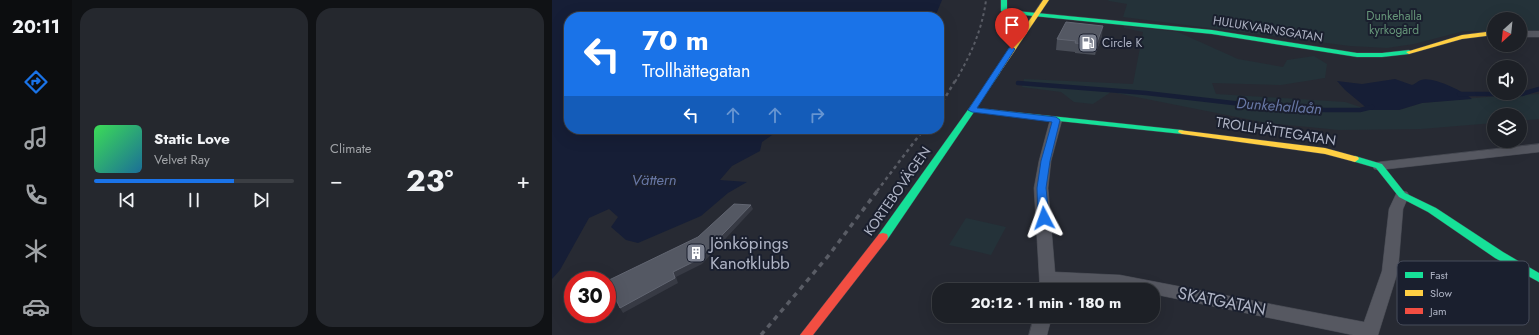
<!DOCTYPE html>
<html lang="en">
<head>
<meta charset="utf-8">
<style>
	body { margin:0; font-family:Jost,sans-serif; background:#25282e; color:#f1f3f6; height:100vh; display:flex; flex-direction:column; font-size:15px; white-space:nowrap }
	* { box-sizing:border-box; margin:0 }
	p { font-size:13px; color:#a0a3a7 }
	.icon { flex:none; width:22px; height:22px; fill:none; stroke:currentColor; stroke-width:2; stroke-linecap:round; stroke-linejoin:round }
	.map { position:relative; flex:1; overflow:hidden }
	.side { display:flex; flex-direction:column; gap:8px; padding:8px; background:#101215; width:480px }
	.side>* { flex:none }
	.hud { position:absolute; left:12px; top:12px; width:380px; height:122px; border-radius:16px; box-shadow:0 4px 16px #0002,0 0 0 1px #3b3e43; background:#1a73e8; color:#fff; overflow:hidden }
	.needle { width:26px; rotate:207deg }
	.buttons { position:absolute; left:935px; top:12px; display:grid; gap:8px }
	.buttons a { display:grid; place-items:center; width:40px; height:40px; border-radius:50%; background:#1d2026; box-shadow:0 4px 16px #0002,0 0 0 1px #3b3e43; font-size:20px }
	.speed { position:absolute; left:12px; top:271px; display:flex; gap:8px; font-size:20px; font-weight:700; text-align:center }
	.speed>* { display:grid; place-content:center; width:52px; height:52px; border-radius:50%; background:#1d2026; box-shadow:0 4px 16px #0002,0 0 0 1px #3b3e43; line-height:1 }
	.speed .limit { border:6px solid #d22; background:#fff; color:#111 }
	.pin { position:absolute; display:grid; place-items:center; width:34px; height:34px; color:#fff; margin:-41px -17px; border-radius:50% 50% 50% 0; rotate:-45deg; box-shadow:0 0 4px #0007 }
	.pin .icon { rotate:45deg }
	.me { position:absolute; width:44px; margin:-22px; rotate:356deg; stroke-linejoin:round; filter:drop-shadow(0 0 3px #0008) }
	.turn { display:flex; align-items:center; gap:14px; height:84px; padding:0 12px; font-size:18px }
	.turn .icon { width:52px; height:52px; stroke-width:2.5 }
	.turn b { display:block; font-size:28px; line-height:34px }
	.lanes { display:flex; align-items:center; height:38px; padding:0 12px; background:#0003; justify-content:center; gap:20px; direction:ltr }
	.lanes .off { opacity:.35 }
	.big { font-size:30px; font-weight:700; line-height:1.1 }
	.side .card { flex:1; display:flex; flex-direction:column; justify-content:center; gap:6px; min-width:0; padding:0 14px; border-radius:16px; background:#25282e }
	.song { display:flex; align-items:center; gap:12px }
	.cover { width:48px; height:48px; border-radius:6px; background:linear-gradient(135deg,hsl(130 70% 55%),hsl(200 70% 35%)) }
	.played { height:4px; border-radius:2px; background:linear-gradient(90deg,#1a73e8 70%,#3b3e43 70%) }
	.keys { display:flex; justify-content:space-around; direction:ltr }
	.heat { display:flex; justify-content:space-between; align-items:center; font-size:22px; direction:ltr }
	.side .tiles { flex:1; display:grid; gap:8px; grid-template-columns:repeat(2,1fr) }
	.trip { position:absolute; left:380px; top:283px; width:228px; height:40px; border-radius:16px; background:#1d2026; box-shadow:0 4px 16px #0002,0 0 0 1px #3b3e43; font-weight:700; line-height:40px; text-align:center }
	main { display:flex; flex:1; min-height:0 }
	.dock { display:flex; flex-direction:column; width:72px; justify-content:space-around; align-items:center; background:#0c0d0f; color:#a0a3a7 }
	.dock .icon { width:28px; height:28px }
	.dock .on { color:#1a73e8 }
	.dock b { font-size:18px; color:#f1f3f6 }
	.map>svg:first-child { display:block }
	.green { fill:#243239 }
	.water { fill:#161e36 }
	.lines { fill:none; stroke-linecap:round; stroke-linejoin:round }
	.stream { stroke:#161e36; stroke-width:4.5 }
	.street-casing { stroke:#444750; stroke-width:1 }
	.fast-casing { stroke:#444750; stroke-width:1 }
	.slow-casing { stroke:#444750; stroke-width:1 }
	.jam-casing { stroke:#444750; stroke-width:1 }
	.street { fill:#565861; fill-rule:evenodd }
	.fast { fill:#16e098; fill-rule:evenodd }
	.slow { fill:#ffcf43; fill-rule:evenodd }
	.jam { fill:#f24e42; fill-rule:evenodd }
	.rail-far2 { stroke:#595c65; stroke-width:2; stroke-dasharray:3 3; stroke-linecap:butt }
	.rail-far1 { stroke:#595c65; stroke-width:2.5; stroke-dasharray:3.5 3.5; stroke-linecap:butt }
	.rail { stroke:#595c65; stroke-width:3.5; stroke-dasharray:5 5; stroke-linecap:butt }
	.wall { fill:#494d57 }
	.shaded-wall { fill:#373a44 }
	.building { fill:#545863; stroke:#626672 }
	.route { fill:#1a73e8; stroke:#114b97 }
	.labels { text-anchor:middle; stroke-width:4; stroke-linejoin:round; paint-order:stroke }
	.far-park-label { font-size:12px; fill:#669679; stroke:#1a1f2e }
	.far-street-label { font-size:12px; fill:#afb4c5; stroke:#1a1f2e }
	.far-poi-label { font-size:12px; fill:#afb4c5; stroke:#1a1f2e; text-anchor:start }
	.street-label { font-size:14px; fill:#afb4c5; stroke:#1a1f2e }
	.water-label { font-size:15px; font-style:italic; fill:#6777a5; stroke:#1a1f2e }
	.near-poi-label { font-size:17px; fill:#afb4c5; stroke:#1a1f2e; text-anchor:start }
	.near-street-label { font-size:17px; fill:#afb4c5; stroke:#1a1f2e }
	.key { fill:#1a1f2e; stroke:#474c5b; stroke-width:1 }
	.key-label { font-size:11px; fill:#afb4c5 }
</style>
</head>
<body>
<main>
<nav class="dock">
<b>20:11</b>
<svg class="icon on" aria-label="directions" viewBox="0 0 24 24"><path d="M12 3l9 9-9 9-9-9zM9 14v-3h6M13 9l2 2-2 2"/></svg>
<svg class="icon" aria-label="music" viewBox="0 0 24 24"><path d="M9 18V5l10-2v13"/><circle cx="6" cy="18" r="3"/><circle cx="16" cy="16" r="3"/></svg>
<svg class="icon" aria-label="phone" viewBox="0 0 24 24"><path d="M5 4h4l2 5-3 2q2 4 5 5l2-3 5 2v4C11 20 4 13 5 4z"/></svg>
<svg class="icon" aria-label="climate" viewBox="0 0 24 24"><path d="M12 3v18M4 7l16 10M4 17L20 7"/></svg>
<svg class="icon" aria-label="car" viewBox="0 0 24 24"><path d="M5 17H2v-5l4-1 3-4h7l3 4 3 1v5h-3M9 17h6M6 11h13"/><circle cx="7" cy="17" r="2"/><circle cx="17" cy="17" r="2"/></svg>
</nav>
<section class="side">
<div class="tiles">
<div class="card">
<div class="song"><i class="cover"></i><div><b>Static Love</b><p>Velvet Ray</p></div></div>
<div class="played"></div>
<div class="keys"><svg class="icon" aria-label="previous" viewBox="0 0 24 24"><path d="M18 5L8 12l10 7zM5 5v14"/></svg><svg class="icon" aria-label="pause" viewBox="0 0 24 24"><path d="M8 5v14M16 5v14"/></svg><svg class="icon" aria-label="next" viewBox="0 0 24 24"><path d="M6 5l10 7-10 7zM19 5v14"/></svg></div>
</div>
<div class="card"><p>Climate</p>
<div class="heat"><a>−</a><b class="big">23°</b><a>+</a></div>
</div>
</div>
</section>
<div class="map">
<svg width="987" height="335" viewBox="0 0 987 335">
	<rect width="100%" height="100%" fill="#272a33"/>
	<g class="green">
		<path d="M556,0H987V30L968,31V19H942V31H912L862,44L835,48L798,46L571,17L575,4L557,1Z"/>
		<path d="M572,26L626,32L686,59L731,67L735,60L762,56L775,64L773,78L729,85L660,83L664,94L793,102L817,110H847L870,103L934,97L987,94V119L968,121V115H942V123L869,129L787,130L715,123L559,92L541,104L522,102L509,92L470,87L472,79L581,84L591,32L572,28Z"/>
		<path d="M414,218L454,227L439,255L397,245Z"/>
	</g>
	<g class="water">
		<path d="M0,0H390L383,17H17V129H229L210,142L208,151L180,166L168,180L195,182L176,193L149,216L86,243L74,240L59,227L66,217L57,209L37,218L8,270L0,279Z"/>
		<path d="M843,79L860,85C863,84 866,81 869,80C880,76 911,91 920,99L870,103L847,110H817L793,90L785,81L810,84Z"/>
	</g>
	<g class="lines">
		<g class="stream">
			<path d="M466,83L594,93L707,106L773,110H808L820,107"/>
			<path d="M907,94H970L987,89"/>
		</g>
		<defs>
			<g id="street">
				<rect x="968" y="31" width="19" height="6"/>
				<path d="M504,117L508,118L510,120L499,161L496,188L503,272L568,275L812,322L830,271L837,209L845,192L850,191L855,192L857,195L851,209L846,271L826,335H801L601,294V290L504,285V290H488L482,188L487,161L498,120L500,118Z"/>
				<path d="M987,144V152L827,170L822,169L821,166L822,163L827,162Z"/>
				<path d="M482,316H500L495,335H477Z"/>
			</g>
			<g id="fast">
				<path d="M449,0H455V10L660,30L805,53H830L857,50L860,52L857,54L830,57H805L660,34L452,13L449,11Z"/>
				<path d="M445,71L448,73L424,108L630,130L634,132L630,134L422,112L335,240H327L326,237L327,234L443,72Z"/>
				<path d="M803,156L830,164L853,193L884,208L951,252L987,273V282L943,258L876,212L847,197L824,168L800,161L799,159Z"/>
			</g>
			<g id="slow">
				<path d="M491,0H497L447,74H443L442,73Z"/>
				<path d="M942,31V35L910,39L857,54L854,52L910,35Z"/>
				<path d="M627,130L773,148L806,157L807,159L803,162L773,154L630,134L626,132Z"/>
			</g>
			<path id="jam" d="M331,233L335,234L336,237L335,240L261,335H248L327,234Z"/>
		</defs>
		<use href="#street" class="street-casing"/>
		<use href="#fast" class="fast-casing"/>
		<use href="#slow" class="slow-casing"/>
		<use href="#jam" class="jam-casing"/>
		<use href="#street" class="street"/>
		<use href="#fast" class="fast"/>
		<use href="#slow" class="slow"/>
		<use href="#jam" class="jam"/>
		<path class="rail-far2" d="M403,82C418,56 430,31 434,0"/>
		<g class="rail-far1">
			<path d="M387,108L403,81"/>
			<path d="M325,191L372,129"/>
		</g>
		<path class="rail" d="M209,335L277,255L326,190"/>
	</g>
	<path class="wall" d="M550,36L543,55L523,53V52L504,50L505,39Z"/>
	<g class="shaded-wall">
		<path d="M551,26L550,36L543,55L544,45Z"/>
		<path d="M199,205L201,209L150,264L124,277L126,283L71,313L68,308L121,272Z"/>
	</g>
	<g class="building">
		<path d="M514,22L551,26L544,45L523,43L524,41L505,39Z"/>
		<path d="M182,204L199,205L147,259L121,272L123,278L68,308L55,281L146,237Z"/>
	</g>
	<path class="route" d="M460,47L463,49L425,108L504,117L508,120L498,161L494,188L497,218L492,222L486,218L485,188L489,161L500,122L420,112L416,110L457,48Z"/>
	<defs>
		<symbol id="fuel-square" viewBox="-11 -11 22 22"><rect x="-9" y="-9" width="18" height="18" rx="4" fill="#7f8492" stroke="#1a1f2e"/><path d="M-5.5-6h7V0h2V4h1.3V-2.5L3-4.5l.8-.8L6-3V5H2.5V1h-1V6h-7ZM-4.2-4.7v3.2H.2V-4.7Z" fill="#fff"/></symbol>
		<symbol id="building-square" viewBox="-11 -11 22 22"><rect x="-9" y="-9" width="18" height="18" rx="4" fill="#7f8492" stroke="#1a1f2e"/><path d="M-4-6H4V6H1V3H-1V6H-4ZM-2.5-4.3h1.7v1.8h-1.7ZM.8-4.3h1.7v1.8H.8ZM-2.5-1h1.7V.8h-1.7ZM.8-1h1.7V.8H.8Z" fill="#fff"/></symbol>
	</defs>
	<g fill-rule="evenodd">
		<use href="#fuel-square" x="525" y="32" width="22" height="22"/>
		<use href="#building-square" x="133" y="242" width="22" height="22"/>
	</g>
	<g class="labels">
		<g class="far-park-label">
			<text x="842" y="20">Dunkehalla<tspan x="842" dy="14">kyrkogård</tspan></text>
		</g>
		<g class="far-street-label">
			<text transform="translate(716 29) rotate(9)" y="4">HULUKVARNSGATAN</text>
		</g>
		<g class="far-poi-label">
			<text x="550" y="47">Circle K</text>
		</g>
		<g class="street-label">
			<text transform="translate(724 131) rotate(9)" y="5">TROLLHÄTTEGATAN</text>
			<text transform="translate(345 191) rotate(-55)" y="5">KORTEBOVÄGEN</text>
		</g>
		<g class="water-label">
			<text transform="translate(727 106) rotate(4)" y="5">Dunkehallaån</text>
			<text x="102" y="185">Vättern</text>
		</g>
		<g class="near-poi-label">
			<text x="158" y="249">Jönköpings<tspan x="158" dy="20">Kanotklubb</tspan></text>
		</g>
		<g class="near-street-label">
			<text transform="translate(670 301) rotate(11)" y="6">SKATGATAN</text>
		</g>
	</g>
	<rect x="845" y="261" width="132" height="64" rx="6" class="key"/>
	<rect x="853" y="272" width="18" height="6" fill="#16e098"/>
	<rect x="853" y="290" width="18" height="6" fill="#ffcf43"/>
	<rect x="853" y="308" width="18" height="6" fill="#f24e42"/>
	<g class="key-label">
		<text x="878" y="279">Fast</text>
		<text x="878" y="297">Slow</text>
		<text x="878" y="315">Jam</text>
	</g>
</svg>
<div class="buttons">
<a><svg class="needle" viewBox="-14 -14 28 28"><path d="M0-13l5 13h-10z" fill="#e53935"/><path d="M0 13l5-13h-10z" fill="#a0a3a7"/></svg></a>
<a><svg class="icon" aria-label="sound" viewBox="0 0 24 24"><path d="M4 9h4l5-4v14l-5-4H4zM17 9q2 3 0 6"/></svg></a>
<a><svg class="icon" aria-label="layers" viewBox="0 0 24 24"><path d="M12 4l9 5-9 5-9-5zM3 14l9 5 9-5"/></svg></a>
</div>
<div class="speed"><div class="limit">30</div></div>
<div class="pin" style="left:460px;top:49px;background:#d93025"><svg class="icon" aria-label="arrive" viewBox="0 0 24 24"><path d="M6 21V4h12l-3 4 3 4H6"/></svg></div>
<svg class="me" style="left:492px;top:218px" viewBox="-20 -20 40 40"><path d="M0-17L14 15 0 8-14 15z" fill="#1a73e8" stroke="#fff" stroke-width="4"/></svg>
<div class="trip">20:12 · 1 min · 180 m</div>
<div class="hud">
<div class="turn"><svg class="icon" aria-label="left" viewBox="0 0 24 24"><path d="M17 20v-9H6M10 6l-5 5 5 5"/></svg><div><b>70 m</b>Trollhättegatan</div></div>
<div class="lanes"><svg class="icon" aria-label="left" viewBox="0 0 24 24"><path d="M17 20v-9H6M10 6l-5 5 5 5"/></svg><svg class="icon off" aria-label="ahead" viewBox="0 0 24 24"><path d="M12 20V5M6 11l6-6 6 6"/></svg><svg class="icon off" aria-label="ahead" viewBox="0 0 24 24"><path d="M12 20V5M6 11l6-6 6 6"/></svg><svg class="icon off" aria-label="right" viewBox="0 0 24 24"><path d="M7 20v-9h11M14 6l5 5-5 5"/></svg></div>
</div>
</div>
</main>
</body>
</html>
